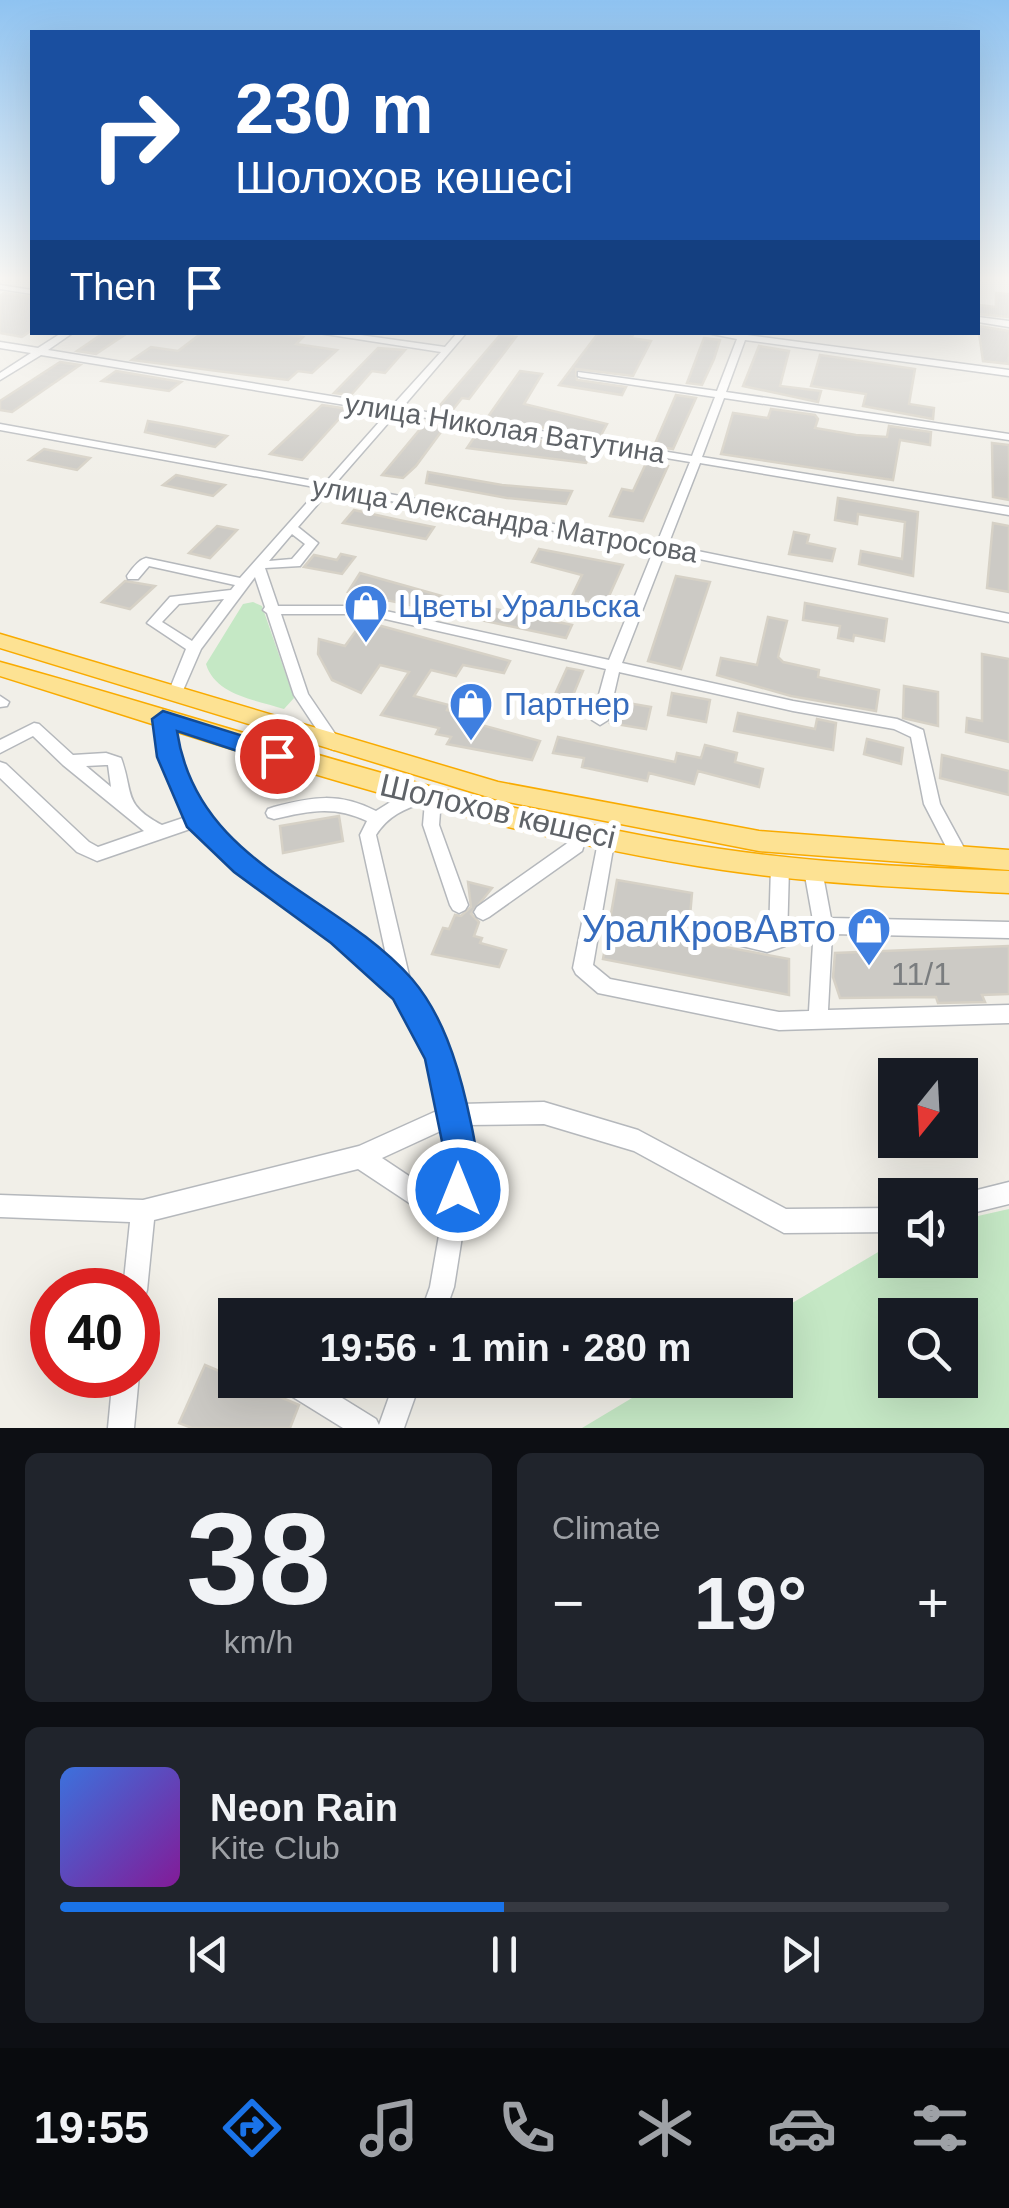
<!DOCTYPE html>
<html lang="en">
<head>
<meta charset="utf-8">
<style>
	body { margin:0; font-family:Arial,sans-serif; background:#20242c; color:#f1f3f6; height:100vh; display:flex; flex-direction:column; font-size:38px; white-space:nowrap }
	* { box-sizing:border-box; margin:0 }
	p { font-size:32px; color:#9ea1a6 }
	.icon { flex:none; width:55px; height:55px; fill:none; stroke:currentColor; stroke-width:2; stroke-linecap:round; stroke-linejoin:round }
	.map { position:relative; height:1428px; overflow:hidden }
	.side { display:flex; flex-direction:column; gap:25px; padding:25px; background:#0d0f14; flex:1 }
	.side>* { flex:none }
	.hud { position:absolute; left:30px; top:30px; width:950px; height:305px; border-radius:0px; box-shadow:0 10px 40px #0002; background:#1a4fa0; color:#fff; overflow:hidden }
	.needle { width:65px; rotate:198deg }
	.fabs { position:absolute; left:878px; top:1058px; display:grid; gap:20px }
	.fabs a { display:grid; place-items:center; width:100px; height:100px; border-radius:0px; background:#171b24; box-shadow:0 10px 40px #0002; font-size:50px }
	.speed { position:absolute; left:30px; top:1268px; display:flex; gap:20px; font-size:50px; font-weight:700; text-align:center }
	.speed>* { display:grid; place-content:center; width:130px; height:130px; border-radius:50%; background:#171b24; box-shadow:0 10px 40px #0002; line-height:1 }
	.speed .limit { border:15px solid #d22; background:#fff; color:#111 }
	.pin { position:absolute; display:grid; place-items:center; width:85px; height:85px; color:#fff; margin:-42px; border:5px solid #fff; border-radius:50%; box-shadow:0 2px 10px #0007 }
	.me { position:absolute; width:110px; margin:-55px; rotate:0deg; stroke-linejoin:round; filter:drop-shadow(0 0 8px #0008) }
	.turn { display:flex; align-items:center; gap:35px; height:210px; padding:0 40px; font-size:45px }
	.turn .icon { width:130px; height:130px; stroke-width:2.5 }
	.turn b { display:block; font-size:70px; line-height:85px }
	.then { display:flex; align-items:center; height:95px; padding:0 40px; background:#0003; gap:20px; font-size:38px }
	.big { font-size:75px; font-weight:700; line-height:1.1 }
	.side .widget { flex:1; display:flex; flex-direction:column; justify-content:center; gap:15px; min-width:0; padding:0 35px; border-radius:15px; background:#20242c }
	.side .dial { align-items:center; gap:0 }
	.dial b { font-size:130px; line-height:1 }
	.song { display:flex; align-items:center; gap:30px }
	.cover { width:120px; height:120px; border-radius:15px; background:linear-gradient(135deg,hsl(220 70% 55%),hsl(290 70% 35%)) }
	.played { height:10px; border-radius:5px; background:linear-gradient(90deg,#1a73e8 50%,#363941 50%) }
	.keys { display:flex; justify-content:space-around; direction:ltr }
	.heat { display:flex; justify-content:space-between; align-items:center; font-size:55px; direction:ltr }
	.side .tiles { flex:1; display:grid; gap:25px; grid-template-columns:1fr 1fr }
	.widget:last-child { grid-column:span 2 }
	.trip { position:absolute; left:218px; top:1298px; width:575px; height:100px; border-radius:0px; background:#171b24; box-shadow:0 10px 40px #0002; font-weight:700; line-height:100px; text-align:center }
	.tabs { display:flex; height:160px; justify-content:space-around; align-items:center; background:#090b0e; color:#9ea1a6 }
	.tabs .icon { width:70px; height:70px }
	.tabs .selected { color:#1a73e8 }
	.tabs b { font-size:45px; color:#f1f3f6 }
	.map>svg:first-child { display:block }
	.green { fill:#c5e8c5; fill-rule:evenodd }
	.building { fill:#cccac5; stroke:#d6d1c6; stroke-width:2.5 }
	.lines { fill:none; stroke-linecap:round; stroke-linejoin:round }
	.minor-casing { stroke:#b5b8bc; stroke-width:3 }
	.highway-casing { stroke:#f9ab00; stroke-width:3 }
	.minor { fill:#fff; fill-rule:evenodd }
	.highway { fill:#fde293; fill-rule:evenodd }
	.route { fill:#1a73e8; stroke:#114b97; stroke-width:2.5 }
	.labels { text-anchor:middle; stroke-width:10; stroke-linejoin:round; paint-order:stroke }
	.far-street-label { font-size:28px; fill:#5f6368; stroke:#fff }
	.shop-label { font-size:32px; fill:#366cbe; stroke:#fff; text-anchor:start }
	.street-label { font-size:32px; fill:#5f6368; stroke:#fff }
	.near-number-label { font-size:32px; fill:#7a7d7f }
	.near-shop-label { font-size:38px; fill:#366cbe; stroke:#fff; text-anchor:end }
</style>
</head>
<body>
<div class="map">
<svg width="1009" height="1428" viewBox="0 0 1009 1428">
	<rect width="100%" height="100%" fill="#f1efe8"/>
	<g class="green">
		<path d="M253,602L262,606L294,698L284,709C256,700 215,695 206,664L243,604Z"/>
		<path d="M1009,1209V1428H582L662,1380H775L772,1315L895,1242V1260H960V1220ZM895,1315H960V1380H895Z"/>
	</g>
	<g class="building">
		<path d="M4,293L32,297V330L22,337L0,333V296Z"/>
		<path d="M996,293L1009,294V317L978,314V305L996,307Z"/>
		<path d="M978,326L1009,331V364L983,361Z"/>
		<path d="M105,332H129L96,354L77,351Z"/>
		<path d="M203,332H272L303,337L296,344L337,350L312,373L298,371L288,380L132,360L151,347L178,351Z"/>
		<path d="M599,332H635L631,338L651,341L633,376L576,369L577,380L626,387L622,395L559,385Z"/>
		<path d="M500,335L516,337L469,399L462,398L451,412L436,410Z"/>
		<path d="M704,338L720,340L714,359L702,385L687,383Z"/>
		<path d="M759,346L789,351L780,386L821,391L818,402L743,386Z"/>
		<path d="M378,348L405,350L385,373L372,371L351,395L334,393Z"/>
		<path d="M820,355L915,369L909,404L934,408L933,419L863,406L866,394L811,386Z"/>
		<path d="M60,362L80,365L12,412L0,410V401Z"/>
		<path d="M116,371L181,382L169,391L102,381Z"/>
		<path d="M520,371L542,374L524,404L607,424L600,437L487,418Z"/>
		<path d="M676,395L696,398L673,449L654,446Z"/>
		<path d="M322,405L348,409L302,460L270,454Z"/>
		<path d="M771,409L815,415L818,419L815,428L856,435L887,437L889,426L931,432L930,445L900,440L893,480L721,454L733,413L768,418Z"/>
		<path d="M148,421L182,427L227,436L215,447L145,432Z"/>
		<path d="M426,422L444,428L416,466L403,478L382,475Z"/>
		<path d="M479,430L593,450L586,463L467,448Z"/>
		<path d="M992,443L1009,445V500L993,497Z"/>
		<path d="M44,449L90,458L77,470L29,460Z"/>
		<path d="M648,459L668,466L643,521L610,516L622,489L633,491Z"/>
		<path d="M428,472L502,485L572,491L566,504L507,498L426,483Z"/>
		<path d="M176,475L209,482L225,485L213,496L163,485Z"/>
		<path d="M838,498L918,512L913,576L859,564L861,551L902,559L905,522L858,514L857,524L835,520Z"/>
		<path d="M354,510L399,520L434,527L426,539L343,523Z"/>
		<path d="M993,523L1009,526V592L987,588Z"/>
		<path d="M217,526L237,530L210,558L189,553Z"/>
		<path d="M794,532L809,535L807,543L835,549L832,561L789,554Z"/>
		<path d="M539,549L623,565L605,605L571,598L582,575L532,562Z"/>
		<path d="M341,554L355,557L342,574L304,567L314,555L337,560Z"/>
		<path d="M360,573L463,602L572,625L566,638L348,592Z"/>
		<path d="M676,576L710,582L681,669L648,661Z"/>
		<path d="M125,581L155,586L130,609L102,602Z"/>
		<path d="M805,603L887,619L884,641L854,635L853,641L838,638L840,626L803,620Z"/>
		<path d="M768,617L787,621L778,657L783,662L819,670L818,677L879,690L876,711L791,696L717,675L721,658L757,665Z"/>
		<path d="M363,621L510,661L504,673L463,665L456,676L431,670L414,696L449,705L447,710L466,714L463,720L540,741L532,760L447,744L451,737L436,734L439,728L381,715L409,672L380,665L361,693L332,680L318,654L319,639L345,646Z"/>
		<path d="M982,654L1009,659V742L966,732L967,718L982,721Z"/>
		<path d="M567,668L583,671L569,705L552,701Z"/>
		<path d="M904,686L938,692V726L903,718Z"/>
		<path d="M672,693L710,700L706,722L668,715Z"/>
		<path d="M616,701L651,707L646,729L610,723Z"/>
		<path d="M738,713L815,729L817,719L836,723L833,750L734,731Z"/>
		<path d="M558,737L675,762L677,753L701,758L705,745L737,753L735,762L763,769L759,787L698,771L694,784L649,773L647,781L582,767L584,758L553,753Z"/>
		<path d="M867,739L903,748L901,764L864,754Z"/>
		<path d="M942,755L1009,771V795L940,778Z"/>
		<path d="M339,816L343,841L283,853L280,826Z"/>
		<path d="M617,880L692,893L688,940L789,959V995L603,959Z"/>
		<path d="M468,882L492,888L471,914L479,922L474,936L482,938L480,943L506,950L499,967L432,954L443,928L449,929L455,915L461,916L471,907Z"/>
		<path d="M1009,946V994L982,995L985,1002L938,1003L936,997L840,998L833,977L835,953Z"/>
		<path d="M205,1365L299,1405L290,1428H192L179,1423Z"/>
	</g>
	<g class="lines">
		<defs>
			<g id="minor">
				<path d="M0,285L32,290V294L0,289Z"/>
				<path d="M978,317L1009,321V327L978,322Z"/>
				<path d="M63,332H74L48,350L392,406L441,352L312,332H339L445,347L458,332H467L402,408L692,456L715,397L581,377L578,376V372L717,391L737,339L702,332H748L747,335L1009,370V376L745,340L726,392L1009,434V440L724,398L702,457L1009,507V515L700,463L668,545L1009,614V622L665,552L622,663L793,701L897,719L923,730L940,804L970,859L967,864L961,866L955,864L924,804L911,737L894,729L793,711L619,672L608,720L600,725L592,720L606,669L363,614H281L308,694L342,744L334,750L329,748L294,695L267,613L263,610L265,607L255,577L201,649L181,695H171L169,691L186,649L147,623L170,597L231,590L235,585L149,566L138,579H128L127,576C131,570 138,560 146,558L240,578L320,488L0,430V424L325,483L388,412L41,355L0,380V373L31,353L0,348V342L38,348ZM397,413L690,462L657,543L335,484ZM330,490L654,549L609,660L363,606H278L265,568L300,566L318,543L298,527ZM292,534L305,544L292,559L269,561ZM224,599L192,641L162,622L179,604Z"/>
				<path d="M0,696L9,702L7,706L0,707Z"/>
				<path d="M163,714L171,719L177,757L203,816L250,860L348,928L388,964L360,835L367,821C334,805 308,811 274,819L268,817L266,813L268,809L274,807C313,797 338,792 376,811L392,801L424,790L439,795L441,799L439,825L468,905L465,910L459,913L453,910L450,905L423,825L425,802C404,809 388,816 376,835L412,988L450,1055L461,1104L544,1102L638,1130L786,1209L895,1208V1232L784,1233L634,1151L544,1124L466,1125L474,1161L454,1287L444,1315H420L430,1287L441,1224L358,1169L154,1220L147,1290L144,1299L138,1301V1290H123L130,1222L0,1217V1195L143,1200L359,1146L441,1109L430,1057L396,996L334,940L238,870L193,828L97,861L77,852L0,778V762L6,764L89,842L98,847L144,831L63,765L33,736L0,753V740L34,723L39,724L73,755L106,753L121,758C134,793 122,804 162,825L186,817L161,757L155,719ZM108,765L111,787L86,766L105,765ZM445,1129L452,1161L445,1200L382,1158Z"/>
				<path d="M580,825L586,827L588,832L582,851L489,917L483,920L477,917L474,912L477,907L569,842L574,827Z"/>
				<path d="M607,830L613,832L615,837L593,965L610,979L779,1012L809,1011L814,926L804,870L807,865L813,863L819,865L822,870L831,918L1009,922V938L832,934L828,1010L1009,1005V1023L779,1030L598,993L576,974L573,968L599,837L601,832Z"/>
				<path d="M780,860L786,862L789,867L787,940L785,946L767,952L704,937L702,931L704,925L711,923L769,935L771,867L774,862Z"/>
				<path d="M1009,1182V1204L960,1216V1195H957Z"/>
				<path d="M138,1372L139,1375L134,1428H108L113,1375H138Z"/>
				<path d="M276,1380H313L376,1419L379,1425L395,1380H421L404,1428H343L280,1389Z"/>
			</g>
			<g id="highway">
				<path d="M0,634L498,782L759,831L1009,850V870L759,851L498,800L0,648Z"/>
				<path d="M0,662C240,728 474,812 721,849C816,863 913,867 1009,871V893C913,888 818,884 723,870C477,833 237,750 0,676Z"/>
			</g>
		</defs>
		<use href="#minor" class="minor-casing"/>
		<use href="#highway" class="highway-casing"/>
		<use href="#minor" class="minor"/>
		<use href="#highway" class="highway"/>
	</g>
	<linearGradient id="sky" x2="0" y2="1"><stop stop-color="#8fc3f1"/><stop offset="0.58" stop-color="#f9f8f5"/><stop offset="1" stop-color="#f9f8f5" stop-opacity="0"/></linearGradient>
	<rect width="1009" height="480" fill="url(#sky)"/>
	<path class="route" d="M163,711L285,749V762L277,764L177,731C197,865 333,890 412,979C442,1014 457,1062 467,1105C474,1139 484,1168 470,1202L458,1207L446,1202L441,1190L446,1161L425,1059L393,999L331,943L234,872L187,827L157,757L152,719Z"/>
	<defs>
		<symbol id="shop-pin" viewBox="-11 -11 22 30"><path d="M0 17L-7.5 6A9.5 9.5 0 1 1 7.5 6Z" fill="#3f7fe0" stroke="#fff"/><path d="M-5-2.5h2.3a2.7 3.5 0 0 1 5.4 0H5L5.5 6h-11ZM-1.5-2.5h3a1.5 2.3 0 0 0-3 0Z" fill="#fff"/></symbol>
	</defs>
	<g fill-rule="evenodd">
		<use href="#shop-pin" x="341" y="581" width="50" height="68"/>
		<use href="#shop-pin" x="446" y="679" width="50" height="68"/>
		<use href="#shop-pin" x="844" y="904" width="50" height="68"/>
	</g>
	<g class="labels">
		<g class="far-street-label">
			<text transform="translate(505 428) rotate(9)" y="10">улица Николая Ватутина</text>
			<text transform="translate(505 519) rotate(10)" y="10">улица Александра Матросова</text>
		</g>
		<g class="shop-label">
			<text x="398" y="617">Цветы Уральска</text>
			<text x="504" y="715">Партнер</text>
		</g>
		<g class="street-label">
			<text transform="translate(498 811) rotate(13)" y="11">Шолохов көшесі</text>
		</g>
		<g class="near-number-label">
			<text x="921" y="985">11/1</text>
		</g>
		<g class="near-shop-label">
			<text x="836" y="942">УралКровАвто</text>
		</g>
	</g>
</svg>
<div class="fabs">
<a><svg class="needle" viewBox="-14 -14 28 28"><path d="M0-13l5 13h-10z" fill="#e53935"/><path d="M0 13l5-13h-10z" fill="#9ea1a6"/></svg></a>
<a><svg class="icon" aria-label="sound" viewBox="0 0 24 24"><path d="M4 9h4l5-4v14l-5-4H4zM17 9q2 3 0 6"/></svg></a>
<a><svg class="icon" aria-label="search" viewBox="0 0 24 24"><circle cx="10" cy="10" r="6"/><path d="M15 15l6 6"/></svg></a>
</div>
<div class="speed"><div class="limit">40</div></div>
<div class="pin" style="left:277px;top:756px;background:#d93025"><svg class="icon" aria-label="arrive" viewBox="0 0 24 24"><path d="M6 21V4h12l-3 4 3 4H6"/></svg></div>
<svg class="me" style="left:458px;top:1190px" viewBox="-20 -20 40 40"><circle r="17" fill="#1a73e8" stroke="#fff" stroke-width="3"/><path d="M0-11L8 9 0 5-8 9z" fill="#fff"/></svg>
<div class="trip">19:56 · 1 min · 280 m</div>
<div class="hud">
<div class="turn"><svg class="icon" aria-label="right" viewBox="0 0 24 24"><path d="M7 20v-9h11M14 6l5 5-5 5"/></svg><div><b>230 m</b>Шолохов көшесі</div></div>
<div class="then">Then<svg class="icon" aria-label="arrive" viewBox="0 0 24 24"><path d="M6 21V4h12l-3 4 3 4H6"/></svg></div>
</div>
</div>
<section class="side">
<div class="tiles">
<div class="widget dial"><b>38</b><p>km/h</p></div>
<div class="widget"><p>Climate</p>
<div class="heat"><a>−</a><b class="big">19°</b><a>+</a></div>
</div>
<div class="widget">
<div class="song"><i class="cover"></i><div><b>Neon Rain</b><p>Kite Club</p></div></div>
<div class="played"></div>
<div class="keys"><svg class="icon" aria-label="previous" viewBox="0 0 24 24"><path d="M18 5L8 12l10 7zM5 5v14"/></svg><svg class="icon" aria-label="pause" viewBox="0 0 24 24"><path d="M8 5v14M16 5v14"/></svg><svg class="icon" aria-label="next" viewBox="0 0 24 24"><path d="M6 5l10 7-10 7zM19 5v14"/></svg></div>
</div>
</div>
</section>
<nav class="tabs">
<b>19:55</b>
<svg class="icon selected" aria-label="directions" viewBox="0 0 24 24"><path d="M12 3l9 9-9 9-9-9zM9 14v-3h6M13 9l2 2-2 2"/></svg>
<svg class="icon" aria-label="music" viewBox="0 0 24 24"><path d="M9 18V5l10-2v13"/><circle cx="6" cy="18" r="3"/><circle cx="16" cy="16" r="3"/></svg>
<svg class="icon" aria-label="phone" viewBox="0 0 24 24"><path d="M5 4h4l2 5-3 2q2 4 5 5l2-3 5 2v4C11 20 4 13 5 4z"/></svg>
<svg class="icon" aria-label="climate" viewBox="0 0 24 24"><path d="M12 3v18M4 7l16 10M4 17L20 7"/></svg>
<svg class="icon" aria-label="car" viewBox="0 0 24 24"><path d="M5 17H2v-5l4-1 3-4h7l3 4 3 1v5h-3M9 17h6M6 11h13"/><circle cx="7" cy="17" r="2"/><circle cx="17" cy="17" r="2"/></svg>
<svg class="icon" aria-label="filters" viewBox="0 0 24 24"><path d="M4 7h16M4 17h16"/><circle cx="9" cy="7" r="2"/><circle cx="15" cy="17" r="2"/></svg>
</nav>
</body>
</html>
